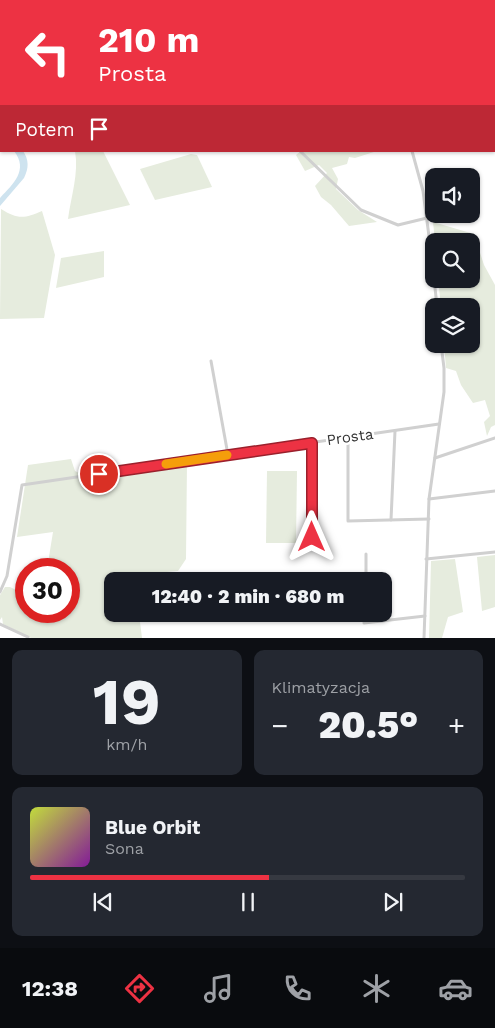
<!DOCTYPE html>
<html lang="pl">
<head>
<meta charset="utf-8">
<style>
	body { margin:0; font-family:"Work Sans",sans-serif; background:#242831; color:#f1f3f6; height:100vh; display:flex; flex-direction:column; font-size:19px; white-space:nowrap }
	* { box-sizing:border-box; margin:0 }
	p { font-size:16px; color:#9ea1a6 }
	.icon { flex:none; width:28px; height:28px; fill:none; stroke:currentColor; stroke-width:2; stroke-linecap:round; stroke-linejoin:round }
	.map { position:relative; height:638px; overflow:hidden }
	.sheet { display:flex; flex-direction:column; gap:12px; padding:12px; background:#0d0f14; flex:1 }
	.sheet>* { flex:none }
	.banner { position:absolute; left:0px; top:0px; width:495px; height:152px; box-shadow:0 1px 4px #0004; background:#ed3243; color:#fff; overflow:hidden }
	.fabs { position:absolute; left:425px; top:168px; display:grid; gap:10px }
	.fabs a { display:grid; place-items:center; width:55px; height:55px; border-radius:10px; background:#171b24; box-shadow:0 1px 4px #0004; font-size:25px }
	.speed { position:absolute; left:15px; top:558px; display:flex; gap:10px; font-size:25px; font-weight:700; text-align:center }
	.speed>* { display:grid; place-content:center; width:65px; height:65px; border-radius:50%; background:#171b24; box-shadow:0 1px 4px #0004; line-height:1 }
	.speed .limit { border:8px solid #d22; background:#fff; color:#111 }
	.pin { position:absolute; display:grid; place-items:center; width:42px; height:42px; color:#fff; margin:-21px; border:2px solid #fff; border-radius:50%; box-shadow:0 1px 5px #0007 }
	.me { position:absolute; width:55px; margin:-28px; rotate:0deg; stroke-linejoin:round; filter:drop-shadow(0 0 4px #0008) }
	.turn { display:flex; align-items:center; gap:18px; height:105px; padding:0 15px; font-size:22px }
	.turn .icon { width:65px; height:65px; stroke-width:2.5 }
	.turn b { display:block; font-size:35px; line-height:42px }
	.then { display:flex; align-items:center; height:48px; padding:0 15px; background:#0003; gap:10px; font-size:19px }
	.big { font-size:38px; font-weight:800; line-height:1.1 }
	.sheet .tile { flex:1; display:flex; flex-direction:column; justify-content:center; gap:8px; min-width:0; padding:0 18px; border-radius:10px; background:#242831 }
	.sheet .dial { align-items:center; gap:0 }
	.dial b { font-size:65px; line-height:1 }
	.song { display:flex; align-items:center; gap:15px }
	.cover { width:60px; height:60px; border-radius:8px; background:linear-gradient(135deg,hsl(70 70% 55%),hsl(290 70% 35%)) }
	.played { height:5px; border-radius:2px; background:linear-gradient(90deg,#ed3243 55%,#363941 55%) }
	.keys { display:flex; justify-content:space-around; direction:ltr }
	.heat { display:flex; justify-content:space-between; align-items:center; font-size:28px; direction:ltr }
	.sheet .tiles { flex:1; display:grid; gap:12px; grid-template-columns:1fr 1fr }
	.tile:last-child { grid-column:span 2 }
	.trip { position:absolute; left:104px; top:572px; width:288px; height:50px; border-radius:10px; background:#171b24; box-shadow:0 1px 4px #0004; font-weight:800; line-height:50px; text-align:center }
	.menu { display:flex; height:80px; justify-content:space-around; align-items:center; background:#090b0e; color:#9ea1a6 }
	.menu .icon { width:35px; height:35px }
	.menu .selected { color:#ed3243 }
	.menu b { font-size:22px; color:#f1f3f6 }
	.map>svg:first-child { display:block }
	.green { fill:#e6ecde }
	.water { fill:#cee3ef }
	.lines { fill:none; stroke-linecap:round; stroke-linejoin:round }
	.river { stroke:#cee3ef; stroke-width:5.5 }
	.street { stroke:#d0d0d0; stroke-width:3 }
	.route-casing { stroke:#9a202c; stroke-width:12 }
	.route { stroke:#ed3243; stroke-width:9 }
	.slow { stroke:#f59e0b; stroke-width:9 }
	.labels { text-anchor:middle; stroke-width:5; stroke-linejoin:round; paint-order:stroke }
	.street-label { font-size:15px; fill:#333; stroke:#fff }
</style>
</head>
<body>
<div class="map">
<svg width="495" height="638" viewBox="0 0 495 638">
	<rect width="100%" height="100%" fill="#fff"/>
	<g class="green">
		<rect x="193" y="0" width="144" height="1"/>
		<path d="M75,151H103L130,205L68,219C71,196 79,174 75,151Z"/>
		<path d="M301,151H377L355,158L349,157L347,164L332,168L338,179L336,189L358,210L377,222L349,226L331,205L321,197L315,186L327,173L319,165L305,171L296,155Z"/>
		<path d="M191,154L197,155L212,187L155,200L140,169Z"/>
		<path d="M1,209C17,219 24,219 42,211L55,255L44,318L0,319Z"/>
		<path d="M433,222L474,234L484,265L495,285V425L491,427L487,436L484,422L490,416L485,400L473,403L461,385L456,371L446,368L444,344H471V306H441L438,279H471V241H435Z"/>
		<path d="M104,251V277L56,288L61,258Z"/>
		<path d="M71,459L75,471L87,477L187,463L186,559L178,571L133,575L134,581H112V614H139L142,638H31L3,624L2,617L0,620V595L5,587H10L26,595V611H69V569H47L53,532L17,537L28,465Z"/>
		<path d="M267,471H297L296,543H266Z"/>
		<path d="M495,555V607L482,611L477,557Z"/>
		<path d="M455,559L463,612L448,617L442,638H429L431,561Z"/>
	</g>
	<path class="water" d="M14,151H23C29,160 29,168 24,178L0,206V198C13,184 29,170 14,151Z"/>
	<g class="lines">
		<g class="river">
			<path d="M473,0V1"/>
			<path d="M494,17L495,18"/>
		</g>
		<g class="street">
			<path d="M341,0V1"/>
			<path d="M300,151L361,210L398,225L427,218"/>
			<path d="M412,151L423,191L434,274"/>
			<path d="M434,279L437,306"/>
			<path d="M211,361L228,455"/>
			<path d="M348,438V521L429,519"/>
			<path d="M312,443V537"/>
			<path d="M435,458L495,438"/>
			<path d="M429,499L495,491"/>
			<path d="M391,520L395,431"/>
			<path d="M426,559L495,552"/>
			<path d="M366,581V554"/>
			<path d="M0,592L7,576L22,485L439,424"/>
			<path d="M365,614L364,623L425,616"/>
			<path d="M0,624L28,637"/>
			<path d="M424,638L429,499L444,392V368L441,344"/>
		</g>
	</g>
	<g class="lines">
		<defs>
			<path id="route" d="M99,474L312,443V537"/>
		</defs>
		<use href="#route" class="route-casing"/>
		<use href="#route" class="route"/>
		<path class="slow" d="M166,464L227,455"/>
	</g>
	<g class="labels">
		<g class="street-label">
			<text transform="translate(350 437) rotate(-8)" y="5">Prosta</text>
		</g>
	</g>
</svg>
<div class="fabs">
<a><svg class="icon" aria-label="sound" viewBox="0 0 24 24"><path d="M4 9h4l5-4v14l-5-4H4zM17 9q2 3 0 6"/></svg></a>
<a><svg class="icon" aria-label="search" viewBox="0 0 24 24"><circle cx="10" cy="10" r="6"/><path d="M15 15l6 6"/></svg></a>
<a><svg class="icon" aria-label="layers" viewBox="0 0 24 24"><path d="M12 4l9 5-9 5-9-5zM3 14l9 5 9-5"/></svg></a>
</div>
<div class="speed"><div class="limit">30</div></div>
<div class="pin" style="left:99px;top:474px;background:#d93025"><svg class="icon" aria-label="arrive" viewBox="0 0 24 24"><path d="M6 21V4h12l-3 4 3 4H6"/></svg></div>
<svg class="me" style="left:312px;top:537px" viewBox="-20 -20 40 40"><path d="M0-17L14 15 0 8-14 15z" fill="#ed3243" stroke="#fff" stroke-width="4"/></svg>
<div class="trip">12:40 · 2 min · 680 m</div>
<div class="banner">
<div class="turn"><svg class="icon" aria-label="left" viewBox="0 0 24 24"><path d="M17 20v-9H6M10 6l-5 5 5 5"/></svg><div><b>210 m</b>Prosta</div></div>
<div class="then">Potem<svg class="icon" aria-label="arrive" viewBox="0 0 24 24"><path d="M6 21V4h12l-3 4 3 4H6"/></svg></div>
</div>
</div>
<section class="sheet">
<div class="tiles">
<div class="tile dial"><b>19</b><p>km/h</p></div>
<div class="tile"><p>Klimatyzacja</p>
<div class="heat"><a>−</a><b class="big">20.5°</b><a>+</a></div>
</div>
<div class="tile">
<div class="song"><i class="cover"></i><div><b>Blue Orbit</b><p>Sona</p></div></div>
<div class="played"></div>
<div class="keys"><svg class="icon" aria-label="previous" viewBox="0 0 24 24"><path d="M18 5L8 12l10 7zM5 5v14"/></svg><svg class="icon" aria-label="pause" viewBox="0 0 24 24"><path d="M8 5v14M16 5v14"/></svg><svg class="icon" aria-label="next" viewBox="0 0 24 24"><path d="M6 5l10 7-10 7zM19 5v14"/></svg></div>
</div>
</div>
</section>
<nav class="menu">
<b>12:38</b>
<svg class="icon selected" aria-label="directions" viewBox="0 0 24 24"><path d="M12 3l9 9-9 9-9-9zM9 14v-3h6M13 9l2 2-2 2"/></svg>
<svg class="icon" aria-label="music" viewBox="0 0 24 24"><path d="M9 18V5l10-2v13"/><circle cx="6" cy="18" r="3"/><circle cx="16" cy="16" r="3"/></svg>
<svg class="icon" aria-label="phone" viewBox="0 0 24 24"><path d="M5 4h4l2 5-3 2q2 4 5 5l2-3 5 2v4C11 20 4 13 5 4z"/></svg>
<svg class="icon" aria-label="climate" viewBox="0 0 24 24"><path d="M12 3v18M4 7l16 10M4 17L20 7"/></svg>
<svg class="icon" aria-label="car" viewBox="0 0 24 24"><path d="M5 17H2v-5l4-1 3-4h7l3 4 3 1v5h-3M9 17h6M6 11h13"/><circle cx="7" cy="17" r="2"/><circle cx="17" cy="17" r="2"/></svg>
</nav>
</body>
</html>
